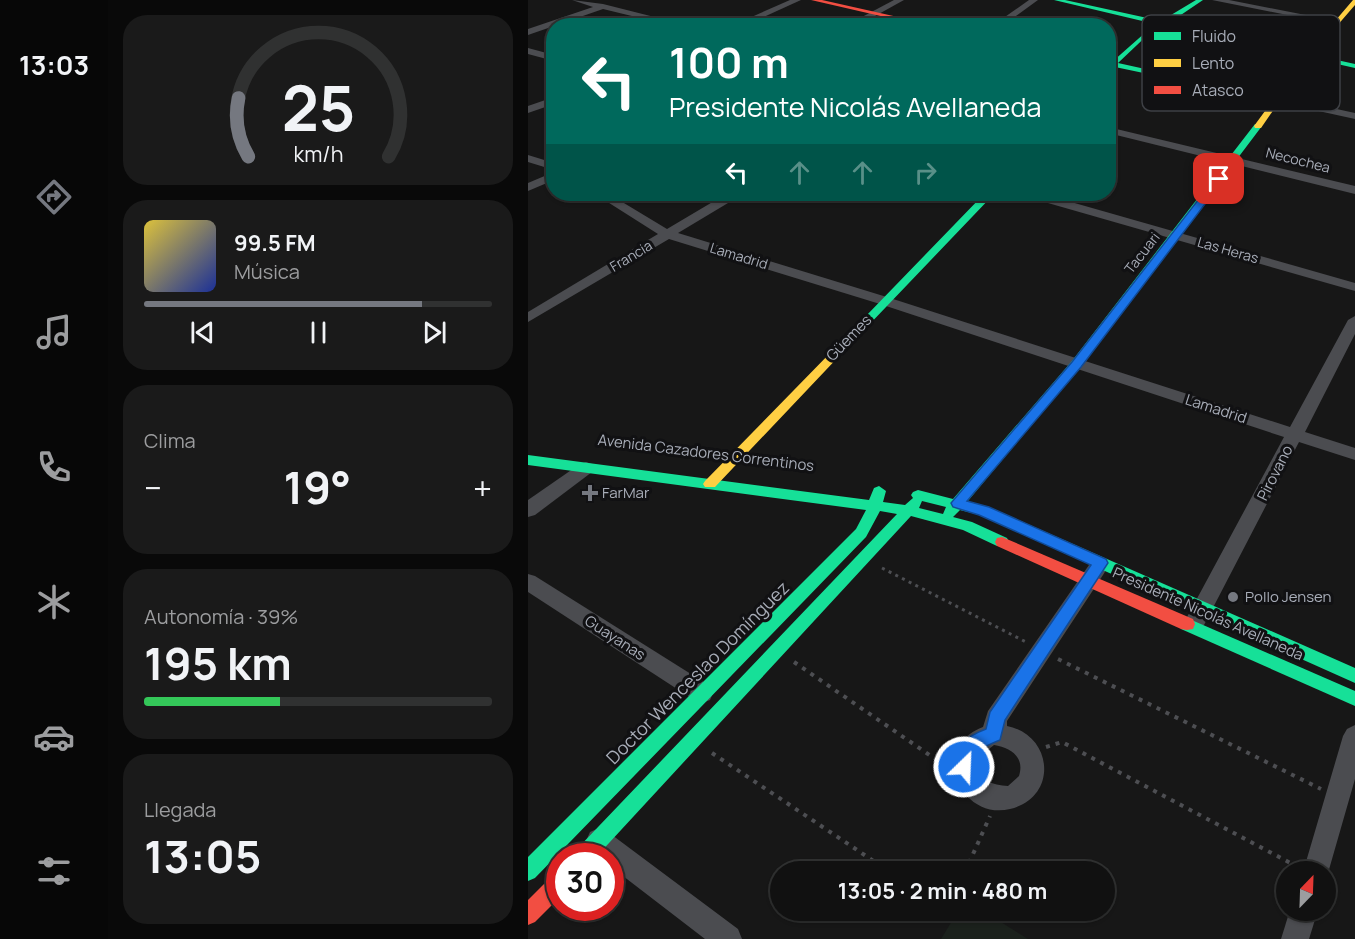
<!DOCTYPE html>
<html lang="es">
<head>
<meta charset="utf-8">
<style>
	body { margin:0; font-family:Manrope,sans-serif; background:#1a1a1a; color:#f1f3f6; height:100vh; display:flex; flex-direction:column; font-size:22px; white-space:nowrap }
	* { box-sizing:border-box; margin:0 }
	p { font-size:20px; color:#9c9d9f }
	.icon { flex:none; width:33px; height:33px; fill:none; stroke:currentColor; stroke-width:2; stroke-linecap:round; stroke-linejoin:round }
	.map { position:relative; flex:1; overflow:hidden }
	.drawer { display:flex; flex-direction:column; gap:15px; padding:15px; background:#090909; width:420px }
	.drawer>* { flex:none }
	.guide { position:absolute; left:18px; top:18px; width:570px; height:183px; border-radius:24px; box-shadow:0 2px 4px #0004,0 0 0 2px #303131; background:#00695c; color:#fff; overflow:hidden }
	.needle { width:39px; rotate:23deg }
	.tools { position:absolute; left:748px; top:861px; display:grid; gap:12px }
	.tools a { display:grid; place-items:center; width:60px; height:60px; border-radius:50%; background:#111; box-shadow:0 2px 4px #0004,0 0 0 2px #303131; font-size:30px }
	.speed { position:absolute; left:18px; top:843px; display:flex; gap:12px; font-size:30px; font-weight:700; text-align:center }
	.speed>* { display:grid; place-content:center; width:78px; height:78px; border-radius:50%; background:#111; box-shadow:0 2px 4px #0004,0 0 0 2px #303131; line-height:1 }
	.speed .limit { border:9px solid #d22; background:#fff; color:#111 }
	.pin { position:absolute; display:grid; place-items:center; width:51px; height:51px; color:#fff; margin:-26px; border-radius:12px; box-shadow:0 3px 9px #0006 }
	.me { position:absolute; width:66px; margin:-33px; rotate:24deg; stroke-linejoin:round; filter:drop-shadow(0 0 4px #0008) }
	.turn { display:flex; align-items:center; gap:21px; height:126px; padding:0 24px; font-size:27px }
	.turn .icon { width:78px; height:78px; stroke-width:2.5 }
	.turn b { display:block; font-size:42px; line-height:51px }
	.lanes { display:flex; align-items:center; height:57px; padding:0 24px; background:#0003; justify-content:center; gap:30px; direction:ltr }
	.lanes .off { opacity:.35 }
	.big { font-size:45px; font-weight:700; line-height:1.1 }
	.drawer .tile { flex:1; display:flex; flex-direction:column; justify-content:center; gap:9px; min-width:0; padding:0 21px; border-radius:24px; background:#1a1a1a }
	.drawer .dial { align-items:center; gap:0 }
	.dial svg { height:156px; overflow:visible; fill:none; stroke:#303131; stroke-width:7; stroke-linecap:round; text-anchor:middle }
	.dial text { fill:#f1f3f6; stroke:none }
	.song { display:flex; align-items:center; gap:18px }
	.cover { width:72px; height:72px; border-radius:9px; background:linear-gradient(135deg,hsl(50 70% 55%),hsl(230 70% 35%)) }
	.played { height:6px; border-radius:3px; background:linear-gradient(90deg,#757880 80%,#303131 80%) }
	.keys { display:flex; justify-content:space-around; direction:ltr }
	.heat { display:flex; justify-content:space-between; align-items:center; font-size:33px; direction:ltr }
	.charge { height:9px; border-radius:4px; background:linear-gradient(90deg,#34c759 39%,#303131 0) }
	.trip { position:absolute; left:242px; top:861px; width:345px; height:60px; border-radius:30px; background:#111; box-shadow:0 2px 4px #0004,0 0 0 2px #303131; font-weight:700; line-height:60px; text-align:center }
	main { display:flex; flex:1; min-height:0 }
	.tab-bar { display:flex; flex-direction:column; width:108px; justify-content:space-around; align-items:center; background:#070707; color:#9c9d9f }
	.tab-bar .icon { width:42px; height:42px }
	.tab-bar .selected { color:#757880 }
	.tab-bar b { font-size:27px; color:#f1f3f6 }
	.map>svg:first-child { display:block }
	.green { fill:#1b211c }
	.lines { fill:none; stroke-linecap:round; stroke-linejoin:round }
	.path-far1 { stroke:#4d4e52; stroke-width:3; stroke-dasharray:3 4.5; stroke-linecap:butt }
	.path { stroke:#4d4e52; stroke-width:4; stroke-dasharray:4 6; stroke-linecap:butt }
	.street { fill:#4b4c50; fill-rule:evenodd }
	.fast { fill:#16e098; fill-rule:evenodd }
	.slow { fill:#ffcf43; fill-rule:evenodd }
	.jam { fill:#f24e42; fill-rule:evenodd }
	.route { fill:#1a73e8; stroke:#114b97; stroke-width:1.5 }
	.poi-dot { fill:#757880; stroke:#111113; stroke-width:2 }
	.labels { text-anchor:middle; stroke-width:6; stroke-linejoin:round; paint-order:stroke }
	.far-street-label { font-size:14px; fill:#a8adb8; stroke:#111113 }
	.street-label { font-size:15px; fill:#a8adb8; stroke:#111113 }
	.poi-label { font-size:15px; fill:#a8adb8; stroke:#111113; text-anchor:start }
	.near-street-label { font-size:18px; fill:#a8adb8; stroke:#111113 }
	.key { fill:#111113; stroke:#3e4045; stroke-width:1.5 }
	.key-label { font-size:16px; fill:#a8adb8 }
</style>
</head>
<body>
<main>
<nav class="tab-bar">
<b>13:03</b>
<svg class="icon selected" aria-label="directions" viewBox="0 0 24 24"><path d="M12 3l9 9-9 9-9-9zM9 14v-3h6M13 9l2 2-2 2"/></svg>
<svg class="icon" aria-label="music" viewBox="0 0 24 24"><path d="M9 18V5l10-2v13"/><circle cx="6" cy="18" r="3"/><circle cx="16" cy="16" r="3"/></svg>
<svg class="icon" aria-label="phone" viewBox="0 0 24 24"><path d="M5 4h4l2 5-3 2q2 4 5 5l2-3 5 2v4C11 20 4 13 5 4z"/></svg>
<svg class="icon" aria-label="climate" viewBox="0 0 24 24"><path d="M12 3v18M4 7l16 10M4 17L20 7"/></svg>
<svg class="icon" aria-label="car" viewBox="0 0 24 24"><path d="M5 17H2v-5l4-1 3-4h7l3 4 3 1v5h-3M9 17h6M6 11h13"/><circle cx="7" cy="17" r="2"/><circle cx="17" cy="17" r="2"/></svg>
<svg class="icon" aria-label="filters" viewBox="0 0 24 24"><path d="M4 7h16M4 17h16"/><circle cx="9" cy="7" r="2"/><circle cx="15" cy="17" r="2"/></svg>
</nav>
<section class="drawer">
<div class="tile dial"><svg viewBox="0 0 100 80">
<path d="M14 69A42 42 0 1 1 86 69"/>
<path d="M14 69A42 42 0 0 1 9 39" stroke="#757880"/>
<text x="50" y="56" font-size="32" font-weight="700">25</text>
<text x="50" y="72" font-size="11">km/h</text>
</svg></div>
<div class="tile">
<div class="song"><i class="cover"></i><div><b>99.5 FM</b><p>Música</p></div></div>
<div class="played"></div>
<div class="keys"><svg class="icon" aria-label="previous" viewBox="0 0 24 24"><path d="M18 5L8 12l10 7zM5 5v14"/></svg><svg class="icon" aria-label="pause" viewBox="0 0 24 24"><path d="M8 5v14M16 5v14"/></svg><svg class="icon" aria-label="next" viewBox="0 0 24 24"><path d="M6 5l10 7-10 7zM19 5v14"/></svg></div>
</div>
<div class="tile"><p>Clima</p>
<div class="heat"><a>−</a><b class="big">19°</b><a>+</a></div>
</div>
<div class="tile"><p>Autonomía · 39%</p><b class="big">195 km</b><div class="charge"></div></div>
<div class="tile"><p>Llegada</p><b class="big">13:05</b></div>
</section>
<div class="map">
<svg width="827" height="939" viewBox="0 0 827 939">
	<rect width="100%" height="100%" fill="#171717"/>
	<path class="green" d="M430,911H455L500,939H413Z"/>
	<g class="lines">
		<path class="path-far1" d="M354,568L498,642"/>
		<g class="path">
			<path d="M530,659L793,789"/>
			<path d="M266,662L419,767"/>
			<path d="M518,747L534,742L770,867"/>
			<path d="M184,753L362,872"/>
			<path d="M437,872L462,816"/>
		</g>
		<g class="street">
			<path d="M44,0L75,4L162,26H145L75,9L0,35V29L65,7Z"/>
			<path d="M262,0H273L216,26H203Z"/>
			<path d="M366,0H376L329,26H317Z"/>
			<path d="M501,0H510L474,26H464Z"/>
			<path d="M684,0H701L813,22L809,25Z"/>
			<path d="M0,48L26,55V61L0,54Z"/>
			<path d="M749,96L827,113V119L745,101L744,99Z"/>
			<path d="M26,97V104L0,113V106Z"/>
			<path d="M580,127L827,186V194L580,133Z"/>
			<path d="M0,155L26,163V170L0,162Z"/>
			<path d="M26,172V180L0,191V183Z"/>
			<path d="M67,194H81L139,229L198,194H212L210,197L150,233L362,298L762,427L820,320L827,316V334L777,432L827,448V460L771,442L676,625L669,627L662,625L658,619L756,437L352,304L141,239L0,322V312L130,234Z"/>
			<path d="M497,194H515L827,283V291L499,197Z"/>
			<path d="M58,462L64,464L67,468L64,472L7,515L0,517V500L52,464Z"/>
			<path d="M568,562L575,565L578,570L575,575L479,721V726C525,735 531,797 482,809C433,821 399,748 455,727L460,711L561,565ZM466,745C483,748 497,757 491,776L480,786C463,785 445,779 450,758Z"/>
			<path d="M0,574L7,576L182,686L185,693L182,700L174,703L166,700L0,592Z"/>
			<path d="M827,725V779L798,880V872H775L815,736L819,729Z"/>
			<path d="M71,828L80,832L210,929L214,939H177L82,866V856C69,856 63,854 58,841L62,832Z"/>
			<path d="M762,910H790L781,939H753Z"/>
		</g>
		<g class="fast">
			<path d="M526,0H537L633,21L668,0H675L641,23L827,64V68L634,25L628,27L590,63L753,99L749,101L587,67L580,71V61L584,62L627,24Z"/>
			<path d="M727,124L734,126L552,367L439,502L461,507L827,668V683L452,515L432,510L425,517L444,522L479,538L481,542L479,546H469L435,530L383,516L69,856H46L49,849L369,514L352,511L338,537L7,878L0,881V857L328,529L338,510L0,465V455L341,500L346,488L351,486L358,491L355,502L377,505L385,498L383,495L385,492L390,490L425,499L544,361ZM394,501L418,507L415,514L391,508Z"/>
			<path d="M456,194H466L315,352H307L305,350L307,348Z"/>
			<path d="M659,618L827,691V706L653,629L651,624L653,619Z"/>
		</g>
		<g class="slow">
			<path d="M825,0H827V5L782,57L733,128H727L726,126L778,55Z"/>
			<path d="M311,347L317,350L315,352L187,487H177L175,484L177,481L307,348Z"/>
		</g>
		<g class="jam">
			<path d="M283,0H294L410,26H396Z"/>
			<path d="M474,537L665,619L667,624L665,629L659,630L653,629L469,546L467,542L469,538Z"/>
			<path d="M32,872V897L7,922L0,925V900L25,875Z"/>
		</g>
	</g>
	<path class="route" d="M688,177L696,179L553,367L439,501L461,507L578,559L580,563L477,720L472,740C445,751 453,750 443,773L436,776L430,773L427,767C433,744 434,738 458,729L462,712L563,565L451,515L425,507L423,503L544,362Z"/>
	<g class="poi-dot">
		<path d="M59 484h6v6h6v6h-6v6h-6v-6h-6v-6h6z"/>
		<circle cx="705" cy="597" r="6"/>
	</g>
	<g class="labels">
		<g class="far-street-label">
			<text transform="translate(770 160) rotate(14)" y="5">Necochea</text>
			<text transform="translate(700 250) rotate(16)" y="5">Las Heras</text>
			<text transform="translate(614 253) rotate(-52)" y="5">Tacuari</text>
			<text transform="translate(103 256) rotate(-31)" y="5">Francia</text>
			<text transform="translate(211 256) rotate(17)" y="5">Lamadrid</text>
		</g>
		<g class="street-label">
			<text transform="translate(321 338) rotate(-46)" y="5">Güemes</text>
			<text transform="translate(688 409) rotate(18)" y="5">Lamadrid</text>
			<text transform="translate(178 453) rotate(7)" y="5">Avenida Cazadores Correntinos</text>
			<text transform="translate(747 473) rotate(-63)" y="5">Pirovano</text>
			<text transform="translate(680 614) rotate(24)" y="5">Presidente Nicolás Avellaneda</text>
			<text transform="translate(87 638) rotate(33)" y="5">Guayanas</text>
		</g>
		<g class="poi-label">
			<text x="74" y="498">FarMar</text>
			<text x="717" y="602">Pollo Jensen</text>
		</g>
		<g class="near-street-label">
			<text transform="translate(170 673) rotate(-45)" y="6">Doctor Wenceslao Domínguez</text>
		</g>
	</g>
	<rect x="614" y="15" width="198" height="96" rx="9" class="key"/>
	<rect x="626" y="32" width="27" height="8" fill="#16e098"/>
	<rect x="626" y="59" width="27" height="8" fill="#ffcf43"/>
	<rect x="626" y="86" width="27" height="8" fill="#f24e42"/>
	<g class="key-label">
		<text x="664" y="42">Fluido</text>
		<text x="664" y="69">Lento</text>
		<text x="664" y="96">Atasco</text>
	</g>
</svg>
<div class="tools">
<a><svg class="needle" viewBox="-14 -14 28 28"><path d="M0-13l5 13h-10z" fill="#e53935"/><path d="M0 13l5-13h-10z" fill="#9c9d9f"/></svg></a>
</div>
<div class="speed"><div class="limit">30</div></div>
<div class="pin" style="left:691px;top:179px;background:#d93025"><svg class="icon" aria-label="arrive" viewBox="0 0 24 24"><path d="M6 21V4h12l-3 4 3 4H6"/></svg></div>
<svg class="me" style="left:436px;top:767px" viewBox="-20 -20 40 40"><circle r="17" fill="#1a73e8" stroke="#fff" stroke-width="3"/><path d="M0-11L8 9 0 5-8 9z" fill="#fff"/></svg>
<div class="trip">13:05 · 2 min · 480 m</div>
<div class="guide">
<div class="turn"><svg class="icon" aria-label="left" viewBox="0 0 24 24"><path d="M17 20v-9H6M10 6l-5 5 5 5"/></svg><div><b>100 m</b>Presidente Nicolás Avellaneda</div></div>
<div class="lanes"><svg class="icon" aria-label="left" viewBox="0 0 24 24"><path d="M17 20v-9H6M10 6l-5 5 5 5"/></svg><svg class="icon off" aria-label="ahead" viewBox="0 0 24 24"><path d="M12 20V5M6 11l6-6 6 6"/></svg><svg class="icon off" aria-label="ahead" viewBox="0 0 24 24"><path d="M12 20V5M6 11l6-6 6 6"/></svg><svg class="icon off" aria-label="right" viewBox="0 0 24 24"><path d="M7 20v-9h11M14 6l5 5-5 5"/></svg></div>
</div>
</div>
</main>
</body>
</html>
